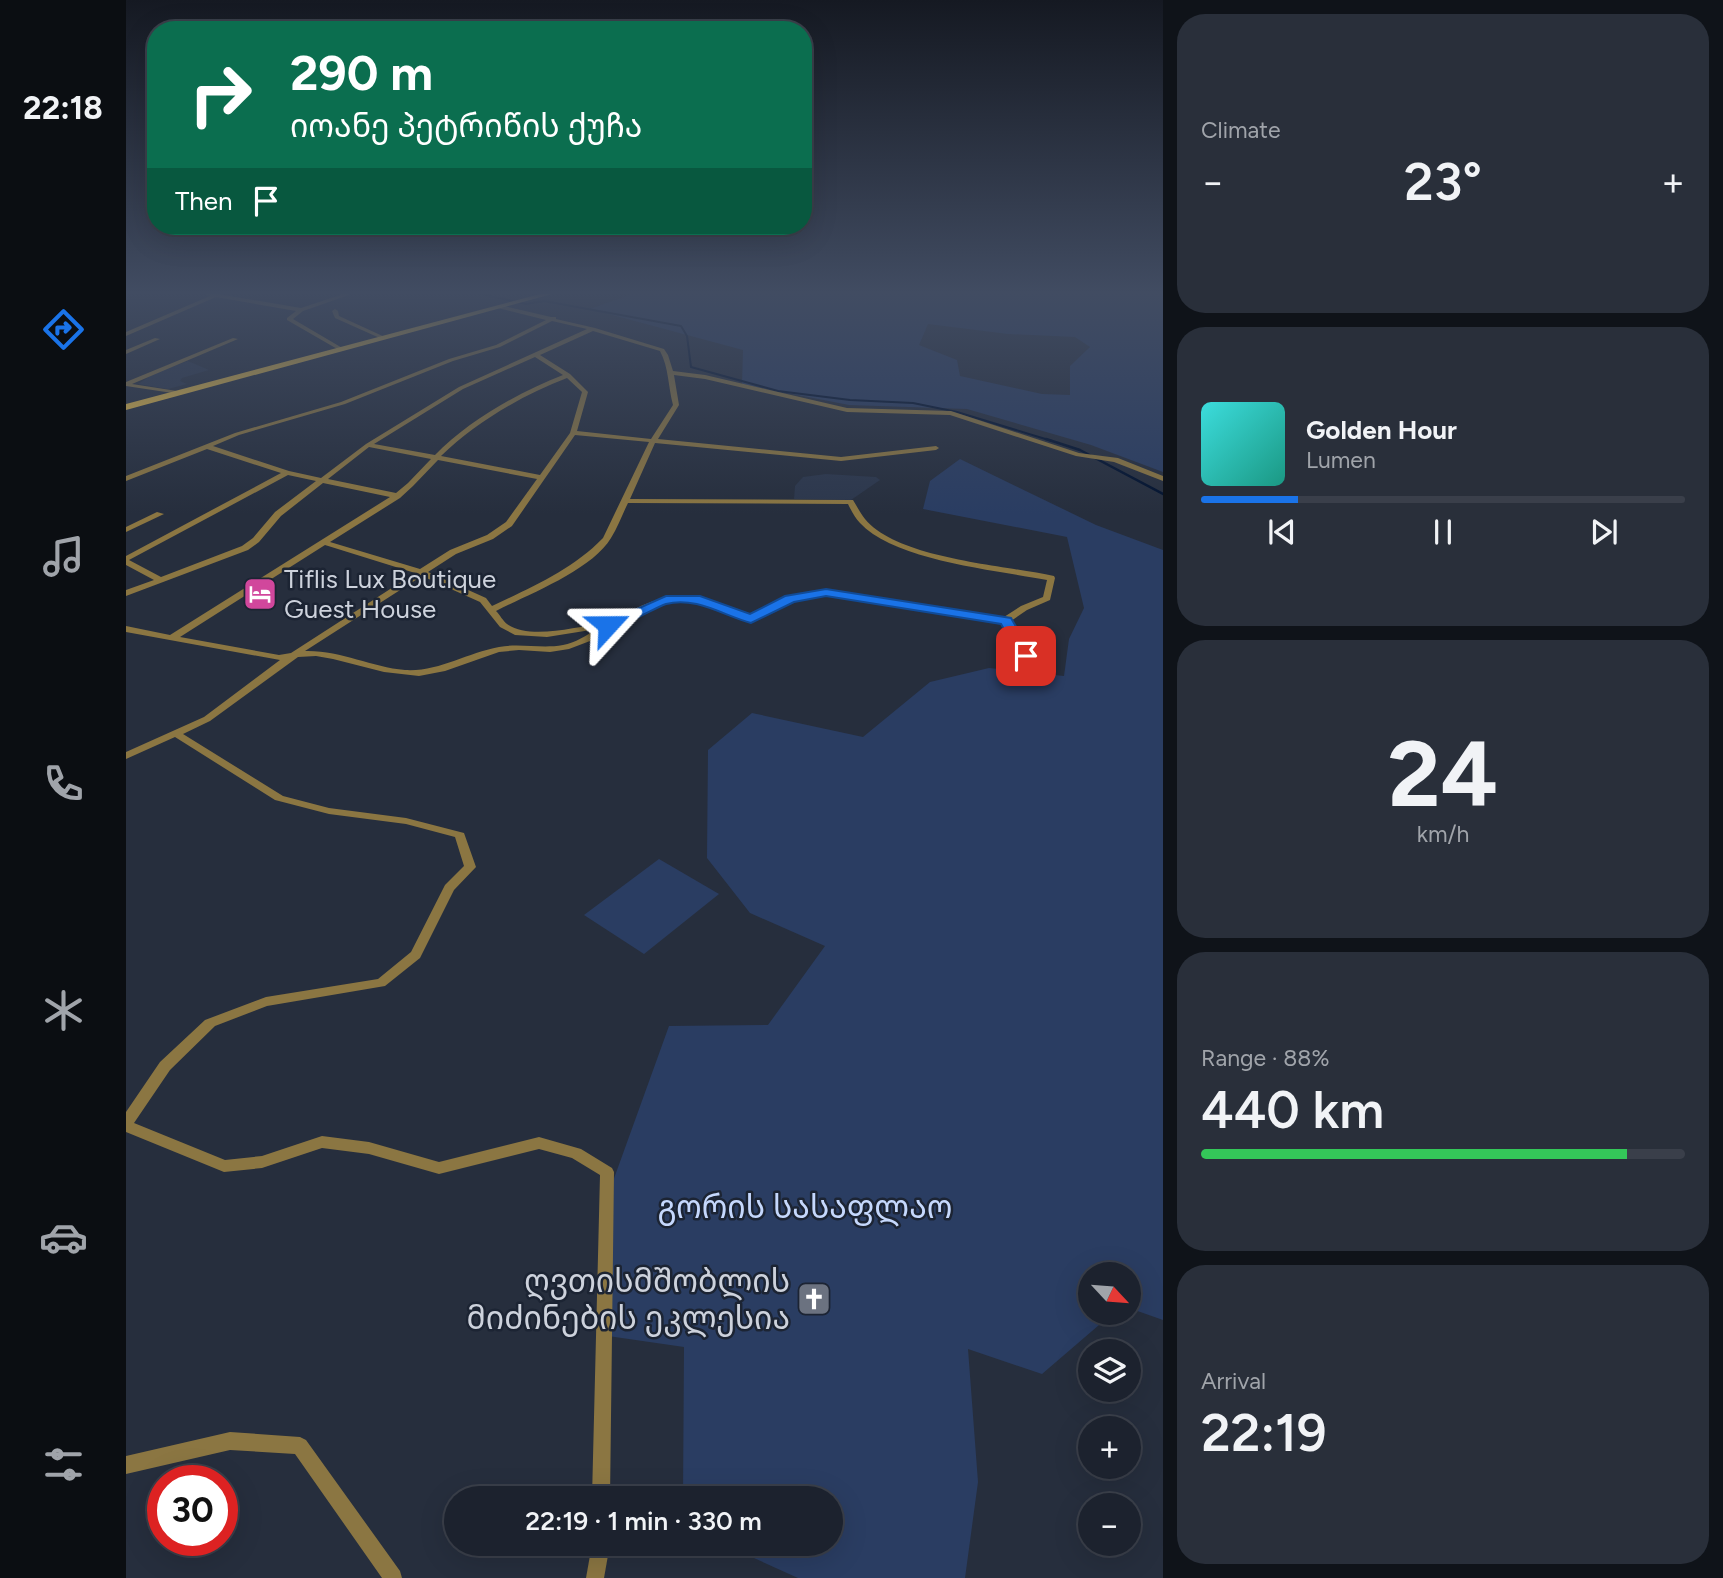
<!DOCTYPE html>
<html lang="en">
<head>
<meta charset="utf-8">
<style>
	body { margin:0; font-family:Figtree,"Noto Sans Georgian",sans-serif; background:#292f3a; color:#f1f3f6; height:100vh; display:flex; flex-direction:column; font-size:26px; white-space:nowrap }
	* { box-sizing:border-box; margin:0 }
	p { font-size:23px; color:#a0a4aa }
	.icon { flex:none; width:38px; height:38px; fill:none; stroke:currentColor; stroke-width:2; stroke-linecap:round; stroke-linejoin:round }
	.map { position:relative; flex:1; overflow:hidden }
	.panel { display:flex; flex-direction:column; gap:14px; padding:14px; background:#0f1319; width:560px }
	.panel>* { flex:none }
	.top-card { position:absolute; left:21px; top:21px; width:665px; height:214px; border-radius:28px; box-shadow:0 7px 28px #0002,0 0 0 2px #3a3f4a; background:#0b6e4f; color:#fff; overflow:hidden }
	.needle { width:46px; rotate:116deg }
	.controls { position:absolute; left:952px; top:1262px; display:grid; gap:14px }
	.controls a { display:grid; place-items:center; width:63px; height:63px; border-radius:50%; background:#1c222e; box-shadow:0 7px 28px #0002,0 0 0 2px #3a3f4a; font-size:35px }
	.speed { position:absolute; left:21px; top:1465px; display:flex; gap:14px; font-size:35px; font-weight:700; text-align:center }
	.speed>* { display:grid; place-content:center; width:91px; height:91px; border-radius:50%; background:#1c222e; box-shadow:0 7px 28px #0002,0 0 0 2px #3a3f4a; line-height:1 }
	.speed .limit { border:10px solid #d22; background:#fff; color:#111 }
	.pin { position:absolute; display:grid; place-items:center; width:60px; height:60px; color:#fff; margin:-30px; border-radius:14px; box-shadow:0 4px 10px #0006 }
	.me { position:absolute; width:77px; margin:-38px; rotate:66deg; stroke-linejoin:round; filter:drop-shadow(0 0 5px #0008) }
	.turn { display:flex; align-items:center; gap:24px; height:147px; padding:0 28px; font-size:32px }
	.turn .icon { width:91px; height:91px; stroke-width:2.5 }
	.turn b { display:block; font-size:49px; line-height:60px }
	.then { display:flex; align-items:center; height:66px; padding:0 28px; background:#0003; gap:14px; font-size:26px }
	.big { font-size:52px; font-weight:600; line-height:1.1 }
	.panel .widget { flex:1; display:flex; flex-direction:column; justify-content:center; gap:10px; min-width:0; padding:0 24px; border-radius:28px; background:#292f3a }
	.panel .dial { align-items:center; gap:0 }
	.dial b { font-size:91px; line-height:1 }
	.song { display:flex; align-items:center; gap:21px }
	.cover { width:84px; height:84px; border-radius:10px; background:linear-gradient(135deg,hsl(180 70% 55%),hsl(170 70% 35%)) }
	.played { height:7px; border-radius:4px; background:linear-gradient(90deg,#1a73e8 20%,#3a3f4a 20%) }
	.keys { display:flex; justify-content:space-around; direction:ltr }
	.heat { display:flex; justify-content:space-between; align-items:center; font-size:38px; direction:ltr }
	.charge { height:10px; border-radius:5px; background:linear-gradient(90deg,#34c759 88%,#3a3f4a 0) }
	.trip { position:absolute; left:318px; top:1486px; width:399px; height:70px; border-radius:35px; background:#1c222e; box-shadow:0 7px 28px #0002,0 0 0 2px #3a3f4a; font-weight:600; line-height:70px; text-align:center }
	main { display:flex; flex:1; min-height:0 }
	.dock { display:flex; flex-direction:column; width:126px; justify-content:space-around; align-items:center; background:#0b0e12; color:#a0a4aa }
	.dock .icon { width:49px; height:49px }
	.dock .selected { color:#1a73e8 }
	.dock b { font-size:32px; color:#f1f3f6 }
	.map>svg:first-child { display:block }
	.built { fill:#2c374c }
	.green { fill:#2a3d62; fill-rule:evenodd }
	.lines { fill:none; stroke-linecap:round; stroke-linejoin:round }
	.stream-far1 { stroke:#01122f; stroke-width:2 }
	.stream { stroke:#01122f; stroke-width:2.5 }
	.street { fill:#8b7642; fill-rule:evenodd }
	.primary { fill:#eabe46; fill-rule:evenodd }
	.route { fill:#1a73e8; stroke:#114b97; stroke-width:2 }
	.labels { text-anchor:middle; stroke-width:5; stroke-linejoin:round; paint-order:stroke }
	.poi-label { font-size:26px; fill:#cdd2dc; stroke:#1c2433; text-anchor:start }
	.near-park-label { font-size:32px; fill:#c5d8fd; stroke:#1c2433 }
	.near-poi-label { font-size:32px; fill:#cdd2dc; stroke:#1c2433; text-anchor:end }
</style>
</head>
<body>
<main>
<nav class="dock">
<b>22:18</b>
<svg class="icon selected" aria-label="directions" viewBox="0 0 24 24"><path d="M12 3l9 9-9 9-9-9zM9 14v-3h6M13 9l2 2-2 2"/></svg>
<svg class="icon" aria-label="music" viewBox="0 0 24 24"><path d="M9 18V5l10-2v13"/><circle cx="6" cy="18" r="3"/><circle cx="16" cy="16" r="3"/></svg>
<svg class="icon" aria-label="phone" viewBox="0 0 24 24"><path d="M5 4h4l2 5-3 2q2 4 5 5l2-3 5 2v4C11 20 4 13 5 4z"/></svg>
<svg class="icon" aria-label="climate" viewBox="0 0 24 24"><path d="M12 3v18M4 7l16 10M4 17L20 7"/></svg>
<svg class="icon" aria-label="car" viewBox="0 0 24 24"><path d="M5 17H2v-5l4-1 3-4h7l3 4 3 1v5h-3M9 17h6M6 11h13"/><circle cx="7" cy="17" r="2"/><circle cx="17" cy="17" r="2"/></svg>
<svg class="icon" aria-label="filters" viewBox="0 0 24 24"><path d="M4 7h16M4 17h16"/><circle cx="9" cy="7" r="2"/><circle cx="15" cy="17" r="2"/></svg>
</nav>
<div class="map">
<svg width="1037" height="1578" viewBox="0 0 1037 1578">
	<rect width="100%" height="100%" fill="#262e3d"/>
	<g class="built">
		<path d="M62,361L83,370L56,378L54,381L61,384L42,389L12,384L30,372Z"/>
		<path d="M700,474L750,477L754,480L725,500L668,499L669,486L677,477Z"/>
	</g>
	<g class="green">
		<path d="M506,294H1037V472L965,445L841,409L723,405L616,384L617,350L464,309ZM802,324L882,334L949,337L964,347L944,366V395L916,394L834,376L831,360L793,345Z"/>
		<path d="M834,459L970,525L1037,550V1320L1003,1308V1274H964V1312L987,1313L916,1374L842,1349L852,1482L839,1578H672L597,1544H705V1498H557L558,1347L482,1336L486,1184L543,1026L642,1025L699,946L624,913L581,858L582,750L626,713L737,737L804,682L863,668L938,676L943,639L958,608L941,537L797,509L804,481Z"/>
		<path d="M533,859L593,894L518,954L458,915Z"/>
	</g>
	<g class="lines">
		<path class="stream-far1" d="M355,294L400,304L418,301L555,326L561,336L565,367L652,391L724,400L787,403L831,412L926,441"/>
		<path class="stream" d="M920,439L954,450L1037,494"/>
		<g class="street">
			<path d="M79,294H92L175,308L217,294H223V295L177,311L167,319L218,349L213,350L161,320V318L170,311L90,297L0,336V332L84,296Z"/>
			<path d="M374,305L425,317H430V319L469,328L538,349L542,355L547,371L579,375L721,408L825,411L953,453L992,458L1037,476V481L988,462L950,456L824,415L721,412L579,379L548,375L553,405L532,439L715,457L810,446L813,448L810,450L715,461L529,443L504,499L724,500H727C731,506 734,513 739,519C772,559 878,565 928,576L929,578L924,600L901,610L885,621L905,656L898,680H892L890,678L895,656L877,622L700,595L667,601L625,622L575,603L560,601H546L520,610L464,641L443,649L424,652L393,650L373,652L319,671L293,676L258,672L207,659L190,656L172,657L84,721L57,734L157,796L203,808L280,818L338,833L350,867L328,890L294,958L259,986L141,1006L89,1026L44,1070L8,1123L99,1160L136,1156L196,1136L243,1142L313,1162L413,1137L455,1149L486,1168L488,1172L484,1498H466L474,1175L446,1158L413,1149L313,1174L243,1154L196,1148L136,1168L98,1172L0,1132V1112L34,1062L79,1020L140,997L252,979L285,952L319,885L338,866L329,837L280,824L203,814L149,800L49,737L0,759V752L78,717L154,660L0,632V626L44,635L264,497L197,483L155,516L133,542L122,550L0,596V590L28,580L0,565V556L155,473L81,449L0,481V476L109,433L215,402L323,359L370,345L420,320L372,308L371,307ZM426,321L461,329L333,387L240,444L195,478L163,471L87,446L113,435L219,404L327,361L374,347ZM467,331L534,351C543,368 542,387 547,405L525,439L451,431L462,392L444,374L414,355ZM409,357L437,375C393,392 342,421 309,455L248,444L337,389ZM441,378L456,392L444,433L414,475L315,456C349,423 396,395 441,378ZM449,435L523,442L477,538C446,570 406,587 366,606L360,598L302,572L330,554L367,539L386,526ZM243,447L305,459L282,483L270,493L202,479ZM312,460L411,479L380,522L361,535L324,550L294,569L204,542L274,498L287,486ZM162,475L190,481L149,512L127,538L116,546L35,577L3,560ZM502,503L722,504C725,510 729,518 734,523C769,561 870,570 921,580L917,597L895,606L878,617L700,589L661,597L625,616C558,589 542,588 479,625L476,623C451,627 403,640 381,624C377,621 374,615 370,611C403,594 466,570 485,538C492,527 496,515 502,503ZM199,545L289,573L165,653L153,655L54,637ZM296,576L354,602L374,627L389,635L421,637L471,629C461,635 449,643 437,645C416,649 394,643 373,647C340,653 313,672 279,670C245,667 214,650 179,651Z"/>
			<path d="M209,309L212,311L213,316L261,338L256,339L209,318L206,311Z"/>
			<path d="M29,338L34,339L0,354V350Z"/>
			<path d="M107,338L112,339L6,384L51,391L54,393L53,394L0,386V382Z"/>
			<path d="M31,512L38,514L0,532V527Z"/>
			<path d="M104,1432L174,1437L180,1440L274,1571L276,1578H256L169,1454L104,1450L0,1474V1456Z"/>
			<path d="M466,1544H484L478,1578H460Z"/>
		</g>
		<path class="primary" d="M414,294H426L0,410V404Z"/>
	</g>
	<linearGradient id="sky" x2="0" y2="1"><stop stop-color="#151922"/><stop offset="0.57" stop-color="#414c62"/><stop offset="1" stop-color="#414c62" stop-opacity="0"/></linearGradient>
	<rect width="1037" height="514" fill="url(#sky)"/>
	<path class="route" d="M700,589L885,618L907,656L895,659L875,624L700,596L668,602L625,623C598,616 570,596 540,604C525,609 487,635 475,625L540,596H574L624,614L659,596Z"/>
	<defs>
		<symbol id="hotel-square" viewBox="-11 -11 22 22"><rect x="-9" y="-9" width="18" height="18" rx="4" fill="#d1479c" stroke="#1c2433"/><path d="M-6-4.5h1.5V1H6V5H4.5V3h-9V5H-6ZM-4 0a1.8 1.8 0 1 1 3.6 0ZM.5 0V-2.5h3Q6-2.5 6 0Z" fill="#fff"/></symbol>
		<symbol id="church-square" viewBox="-11 -11 22 22"><rect x="-9" y="-9" width="18" height="18" rx="4" fill="#6b7280" stroke="#1c2433"/><path d="M-1.2-6h2.4v3.5h3.3v2.4h-3.3V6h-2.4V-.1h-3.3v-2.4h3.3Z" fill="#fff"/></symbol>
	</defs>
	<g fill-rule="evenodd">
		<use href="#hotel-square" x="115" y="575" width="38" height="38"/>
		<use href="#church-square" x="669" y="1280" width="38" height="38"/>
	</g>
	<g class="labels">
		<g class="poi-label">
			<text x="158" y="588">Tiflis Lux Boutique<tspan x="158" dy="30">Guest House</tspan></text>
		</g>
		<g class="near-park-label">
			<text x="679" y="1218">გორის სასაფლაო</text>
		</g>
		<g class="near-poi-label">
			<text x="664" y="1292">ღვთისმშობლის<tspan x="664" dy="37">მიძინების ეკლესია</tspan></text>
		</g>
	</g>
</svg>
<div class="controls">
<a><svg class="needle" viewBox="-14 -14 28 28"><path d="M0-13l5 13h-10z" fill="#e53935"/><path d="M0 13l5-13h-10z" fill="#a0a4aa"/></svg></a>
<a><svg class="icon" aria-label="layers" viewBox="0 0 24 24"><path d="M12 4l9 5-9 5-9-5zM3 14l9 5 9-5"/></svg></a>
<a>+</a>
<a>−</a>
</div>
<div class="speed"><div class="limit">30</div></div>
<div class="pin" style="left:900px;top:656px;background:#d93025"><svg class="icon" aria-label="arrive" viewBox="0 0 24 24"><path d="M6 21V4h12l-3 4 3 4H6"/></svg></div>
<svg class="me" style="left:482px;top:625px" viewBox="-20 -20 40 40"><path d="M0-17L14 15 0 8-14 15z" fill="#1a73e8" stroke="#fff" stroke-width="4"/></svg>
<div class="trip">22:19 · 1 min · 330 m</div>
<div class="top-card">
<div class="turn"><svg class="icon" aria-label="right" viewBox="0 0 24 24"><path d="M7 20v-9h11M14 6l5 5-5 5"/></svg><div><b>290 m</b>იოანე პეტრიწის ქუჩა</div></div>
<div class="then">Then<svg class="icon" aria-label="arrive" viewBox="0 0 24 24"><path d="M6 21V4h12l-3 4 3 4H6"/></svg></div>
</div>
</div>
<section class="panel">
<div class="widget"><p>Climate</p>
<div class="heat"><a>−</a><b class="big">23°</b><a>+</a></div>
</div>
<div class="widget">
<div class="song"><i class="cover"></i><div><b>Golden Hour</b><p>Lumen</p></div></div>
<div class="played"></div>
<div class="keys"><svg class="icon" aria-label="previous" viewBox="0 0 24 24"><path d="M18 5L8 12l10 7zM5 5v14"/></svg><svg class="icon" aria-label="pause" viewBox="0 0 24 24"><path d="M8 5v14M16 5v14"/></svg><svg class="icon" aria-label="next" viewBox="0 0 24 24"><path d="M6 5l10 7-10 7zM19 5v14"/></svg></div>
</div>
<div class="widget dial"><b>24</b><p>km/h</p></div>
<div class="widget"><p>Range · 88%</p><b class="big">440 km</b><div class="charge"></div></div>
<div class="widget"><p>Arrival</p><b class="big">22:19</b></div>
</section>
</main>
</body>
</html>
